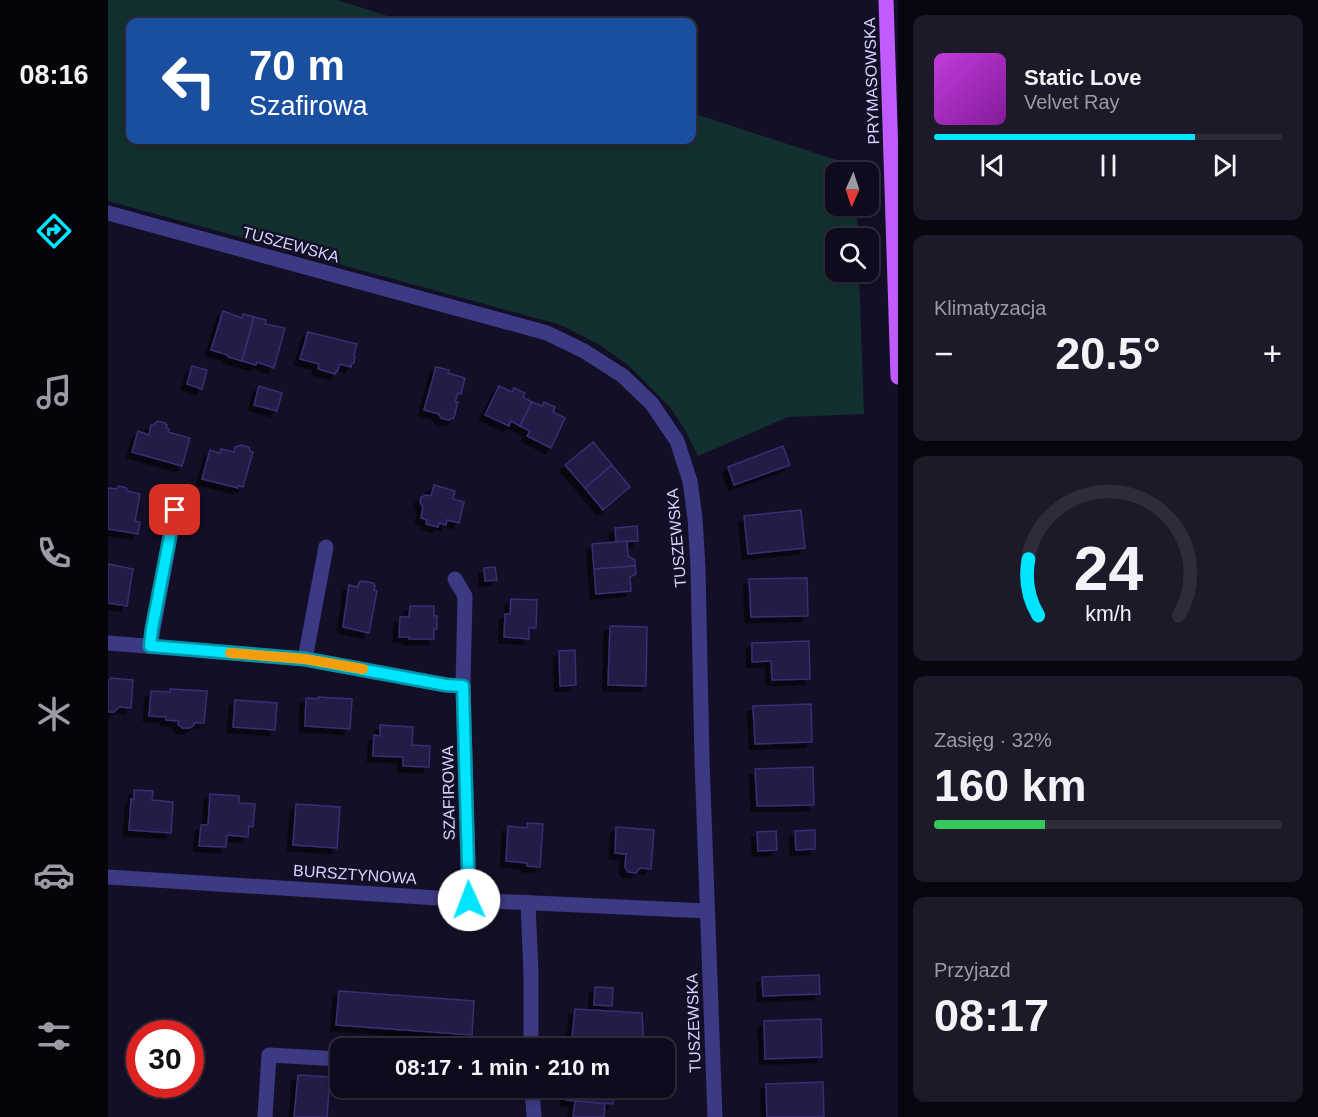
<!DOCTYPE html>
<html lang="pl">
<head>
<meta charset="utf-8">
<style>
	body { margin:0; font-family:Helvetica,sans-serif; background:#1c1929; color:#f1f3f6; height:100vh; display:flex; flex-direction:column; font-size:22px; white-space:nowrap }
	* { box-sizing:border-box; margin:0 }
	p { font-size:20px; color:#9b9ba3 }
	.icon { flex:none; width:33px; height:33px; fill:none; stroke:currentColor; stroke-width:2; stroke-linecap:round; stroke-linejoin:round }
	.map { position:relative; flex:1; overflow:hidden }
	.drawer { display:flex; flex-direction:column; gap:15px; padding:15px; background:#08060f; width:420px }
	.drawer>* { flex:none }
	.top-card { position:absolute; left:18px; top:18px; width:570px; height:126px; border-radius:12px; box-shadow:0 3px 9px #0003,0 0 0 2px #2e2b3b; background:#1a4fa0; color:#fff; overflow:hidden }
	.needle { width:39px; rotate:183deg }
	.buttons { position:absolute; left:717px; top:162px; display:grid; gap:12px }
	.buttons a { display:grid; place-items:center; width:54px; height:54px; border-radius:12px; background:#0e0b1c; box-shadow:0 3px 9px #0003,0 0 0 2px #2e2b3b; font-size:30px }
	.speed { position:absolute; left:18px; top:1020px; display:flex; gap:12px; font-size:30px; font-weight:700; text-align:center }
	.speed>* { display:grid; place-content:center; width:78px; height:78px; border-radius:50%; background:#0e0b1c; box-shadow:0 3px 9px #0003,0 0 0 2px #2e2b3b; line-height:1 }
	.speed .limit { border:9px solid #d22; background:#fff; color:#111 }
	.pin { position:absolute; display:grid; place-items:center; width:51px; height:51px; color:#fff; margin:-26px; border-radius:12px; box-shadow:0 3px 9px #0006 }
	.me { position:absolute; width:66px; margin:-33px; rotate:358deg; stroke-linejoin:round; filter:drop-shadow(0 0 4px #0008) }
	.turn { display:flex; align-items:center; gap:21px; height:126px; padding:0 24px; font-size:27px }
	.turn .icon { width:78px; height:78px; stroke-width:2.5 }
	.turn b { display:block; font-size:42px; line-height:51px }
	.big { font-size:45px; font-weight:700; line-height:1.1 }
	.drawer .widget { flex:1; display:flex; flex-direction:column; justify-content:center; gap:9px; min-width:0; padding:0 21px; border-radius:12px; background:#1c1929 }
	.drawer .dial { align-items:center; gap:0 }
	.dial svg { height:156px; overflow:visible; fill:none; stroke:#2e2b3b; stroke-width:7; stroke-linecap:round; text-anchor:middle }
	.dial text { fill:#f1f3f6; stroke:none }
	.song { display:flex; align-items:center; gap:18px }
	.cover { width:72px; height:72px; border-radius:9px; background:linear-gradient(135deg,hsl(290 70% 55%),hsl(290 70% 35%)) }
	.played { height:6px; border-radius:3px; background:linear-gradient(90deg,#00e5ff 75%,#2e2b3b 75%) }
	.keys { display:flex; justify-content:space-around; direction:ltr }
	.heat { display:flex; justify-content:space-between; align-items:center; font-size:33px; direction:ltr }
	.charge { height:9px; border-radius:4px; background:linear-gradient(90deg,#34c759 32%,#2e2b3b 0) }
	.trip { position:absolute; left:222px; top:1038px; width:345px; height:60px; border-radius:12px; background:#0e0b1c; box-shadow:0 3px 9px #0003,0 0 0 2px #2e2b3b; font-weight:700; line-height:60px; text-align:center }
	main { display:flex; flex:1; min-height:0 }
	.dock { display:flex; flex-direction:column; width:108px; justify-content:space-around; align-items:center; background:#06040b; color:#9b9ba3 }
	.dock .icon { width:42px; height:42px }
	.dock .selected { color:#00e5ff }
	.dock b { font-size:27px; color:#f1f3f6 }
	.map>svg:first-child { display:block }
	.green { fill:#12302f }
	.building { fill:#241b47; stroke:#3b2d73; stroke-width:1.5; filter:url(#shadow) }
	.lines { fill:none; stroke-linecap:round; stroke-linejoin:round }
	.minor { stroke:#3d3a85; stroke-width:15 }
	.major { stroke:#c25bff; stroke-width:15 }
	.route-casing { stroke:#0095a6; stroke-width:15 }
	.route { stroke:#00e5ff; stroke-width:10 }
	.slow { stroke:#f59e0b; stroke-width:10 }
	.labels { text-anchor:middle; stroke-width:5; stroke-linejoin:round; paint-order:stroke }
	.street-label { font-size:16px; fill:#d9d4ff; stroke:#130f26 }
</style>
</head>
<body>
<main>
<nav class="dock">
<b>08:16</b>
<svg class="icon selected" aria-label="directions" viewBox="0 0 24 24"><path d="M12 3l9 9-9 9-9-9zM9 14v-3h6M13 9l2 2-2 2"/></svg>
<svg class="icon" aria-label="music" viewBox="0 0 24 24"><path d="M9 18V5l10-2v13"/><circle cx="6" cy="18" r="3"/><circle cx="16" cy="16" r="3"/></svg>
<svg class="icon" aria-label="phone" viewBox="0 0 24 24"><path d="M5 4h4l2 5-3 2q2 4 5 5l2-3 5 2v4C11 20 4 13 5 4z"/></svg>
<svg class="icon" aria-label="climate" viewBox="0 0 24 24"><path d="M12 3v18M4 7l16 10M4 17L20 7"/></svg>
<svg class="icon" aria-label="car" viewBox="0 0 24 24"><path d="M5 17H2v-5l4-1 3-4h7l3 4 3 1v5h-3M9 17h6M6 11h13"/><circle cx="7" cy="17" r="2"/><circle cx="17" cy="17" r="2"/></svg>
<svg class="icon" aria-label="filters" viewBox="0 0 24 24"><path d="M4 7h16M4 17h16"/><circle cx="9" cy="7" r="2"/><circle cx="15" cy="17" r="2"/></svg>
</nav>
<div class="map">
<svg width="790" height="1117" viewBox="0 0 790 1117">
	<defs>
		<filter id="shadow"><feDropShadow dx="-5.5" dy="5.5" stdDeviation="0" flood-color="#0009"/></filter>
	</defs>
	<rect width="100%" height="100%" fill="#130f26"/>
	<path class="green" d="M0,0H229L299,22H22V140H584V113L747,166L748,172H728V206H749L750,238H728V272H751L756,414L680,417L590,456L577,430L562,407L520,365L492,345L453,325L0,201Z"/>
	<g class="building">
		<path d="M115,311L134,318L135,314L146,317L134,361L120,357V355L103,350Z"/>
		<path d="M146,317L158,320L157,324L177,328L166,368L149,362L148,365L134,361Z"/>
		<path d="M200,332L249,344L246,355L247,357L246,363H244L243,367L232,364L229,372L228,371L227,374L210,369L211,364L192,359Z"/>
		<path d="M84,366L99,370L94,389L79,384Z"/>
		<path d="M328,367L341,370L340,373L357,378L353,394L350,393L347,402H350L346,418L340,420L333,418L331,414L316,410Z"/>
		<path d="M151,386L174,393L169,411L146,405Z"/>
		<path d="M391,386L404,392L406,388L417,393L415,397L424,402L412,426L403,421L401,426L377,415Z"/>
		<path d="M424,402L434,406L436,402L447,407L445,412L457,418L443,448L419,436L422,431L412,426Z"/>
		<path d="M49,421L57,423L59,425L58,428L61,429L60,432L82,438L74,466L24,452L30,431L41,435L43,425H46Z"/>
		<path d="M485,442L504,465L477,488L457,465Z"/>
		<path d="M133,445L141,447L142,451L145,452L135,487L130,486V488L94,479L102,450L112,453L113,449L126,452L127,447Z"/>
		<path d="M675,446L682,465L626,485L620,467Z"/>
		<path d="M504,465L522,487L495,510L477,488Z"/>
		<path d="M326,485L347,491L345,499L356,502L351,523L339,520L338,525L331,523L330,527L318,524L319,520L313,518L315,507L312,502L313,497L318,495L323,496Z"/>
		<path d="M11,486L18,488L20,491L32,494L27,521L32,522L30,534L0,529V488L8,489Z"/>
		<path d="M693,510L697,548L640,554L636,516Z"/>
		<path d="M529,526L530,541L508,542L507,528Z"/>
		<path d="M519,541L520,556L527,560V566L486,569L484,544Z"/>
		<path d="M0,564L25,569L19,606L0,603Z"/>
		<path d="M527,566L528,574L522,577L523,591L488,594L486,569Z"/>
		<path d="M387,567L389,580L377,581L376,568Z"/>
		<path d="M699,578L700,616L643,617L641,579Z"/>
		<path d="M254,581L265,583L267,586L266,590L269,591L261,633L235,627L241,585L250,587L251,582Z"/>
		<path d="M403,599L429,600L428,628H421V639L396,637L397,614H402Z"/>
		<path d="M302,606H326V616H329V629H326V639H301V637H291L292,617H301Z"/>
		<path d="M502,626L539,627L538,686L500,685Z"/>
		<path d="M701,641L702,679L664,680L663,661L644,662V643Z"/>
		<path d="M467,650L468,685L452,686L451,651Z"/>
		<path d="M3,678L25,680L23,708L11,707L6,712H0V681Z"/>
		<path d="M62,689L99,691L96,723H86V725L82,728H74L70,724L71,721L58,720V717L41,716L43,691L62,692Z"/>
		<path d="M210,697L244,699L242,729L197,726L198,698L210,699Z"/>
		<path d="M127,700L169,703L167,730L125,727Z"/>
		<path d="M703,704L704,742L647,744L645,706Z"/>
		<path d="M272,725L305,727L304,745L322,746L321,767L295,766V757L265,756L266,735L272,736Z"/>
		<path d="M705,767L706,805L649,806L647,769Z"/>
		<path d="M26,790L45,791L44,800L65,802L63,833L21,830L23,799H26Z"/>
		<path d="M102,794L131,796V803L147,804L145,827L141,826L140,837L119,835L118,847L91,846L93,825H100Z"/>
		<path d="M188,804L232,807L229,848L185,845Z"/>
		<path d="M419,823L435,824L432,867L419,866V863L398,861L400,826L419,828Z"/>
		<path d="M508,827L546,830L543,869L532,868L528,873L520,872L517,867L518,854L507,853Z"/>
		<path d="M707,830V849L688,850L687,831Z"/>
		<path d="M668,831L669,850L650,851L649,832Z"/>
		<path d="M711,975L712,994L655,996L654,977Z"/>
		<path d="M487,987L505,988L504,1006L486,1005Z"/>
		<path d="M231,991L366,1001L364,1035L228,1025Z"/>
		<path d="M467,1009L534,1013L536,1048H463Z"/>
		<path d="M713,1019L714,1057L657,1059L656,1021Z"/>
		<path d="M190,1075L222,1077L219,1117H186Z"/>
		<path d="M715,1082L716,1117H659L658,1084Z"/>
		<path d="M459,1088H507L505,1104L458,1100Z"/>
		<path d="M467,1101L497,1104L496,1117H465Z"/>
	</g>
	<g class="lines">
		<g class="minor">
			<path d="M0,213L439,333L476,351L515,376L544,404L569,441L582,481L587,518L590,568L594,760L607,1117"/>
			<path d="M347,579L357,596L355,686"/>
			<path d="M0,643L197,659L338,685L355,686L361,900"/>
			<path d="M42,646L67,510"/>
			<path d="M197,659L218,547"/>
			<path d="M0,877L361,900L599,911"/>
			<path d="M420,903L423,973V1048"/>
			<path d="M424,1088L426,1117"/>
			<path d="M157,1117L161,1055L232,1059"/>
		</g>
		<path class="major" d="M778,0L790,377"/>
	</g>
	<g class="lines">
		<defs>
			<path id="route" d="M67,510L44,629L42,646L197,659L338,685L355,686L361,900"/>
		</defs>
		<use href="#route" class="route-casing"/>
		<use href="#route" class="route"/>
		<path class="slow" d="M122,653L197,659L255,669"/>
	</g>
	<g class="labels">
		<g class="street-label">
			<text transform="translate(763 81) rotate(-92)" y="6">PRYMASOWSKA</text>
			<text transform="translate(183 244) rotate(15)" y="6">TUSZEWSKA</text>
			<text transform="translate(568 538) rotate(-95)" y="6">TUSZEWSKA</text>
			<text transform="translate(340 793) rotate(-91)" y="6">SZAFIROWA</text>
			<text transform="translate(247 874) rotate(4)" y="6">BURSZTYNOWA</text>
			<text transform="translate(585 1023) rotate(-92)" y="6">TUSZEWSKA</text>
		</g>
	</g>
</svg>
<div class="buttons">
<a><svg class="needle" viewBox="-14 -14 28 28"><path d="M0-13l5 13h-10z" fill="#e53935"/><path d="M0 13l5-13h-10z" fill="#9b9ba3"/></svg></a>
<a><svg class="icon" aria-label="search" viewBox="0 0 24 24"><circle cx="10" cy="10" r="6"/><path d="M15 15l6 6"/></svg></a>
</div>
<div class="speed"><div class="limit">30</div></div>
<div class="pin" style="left:67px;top:510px;background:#d93025"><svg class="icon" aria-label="arrive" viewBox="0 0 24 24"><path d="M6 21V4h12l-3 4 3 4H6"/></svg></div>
<svg class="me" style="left:361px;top:900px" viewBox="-20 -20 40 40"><circle r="19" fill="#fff"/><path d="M0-13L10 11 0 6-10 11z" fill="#00e5ff"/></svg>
<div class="trip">08:17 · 1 min · 210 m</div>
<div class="top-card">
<div class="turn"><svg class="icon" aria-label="left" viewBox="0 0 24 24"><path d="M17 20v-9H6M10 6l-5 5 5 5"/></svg><div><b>70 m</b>Szafirowa</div></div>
</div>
</div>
<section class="drawer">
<div class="widget">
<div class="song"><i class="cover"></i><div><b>Static Love</b><p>Velvet Ray</p></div></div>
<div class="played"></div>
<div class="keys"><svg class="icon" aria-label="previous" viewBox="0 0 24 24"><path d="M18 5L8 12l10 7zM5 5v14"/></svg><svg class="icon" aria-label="pause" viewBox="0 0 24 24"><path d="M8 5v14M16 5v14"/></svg><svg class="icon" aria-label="next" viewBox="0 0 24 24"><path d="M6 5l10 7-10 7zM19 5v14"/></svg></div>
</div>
<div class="widget"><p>Klimatyzacja</p>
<div class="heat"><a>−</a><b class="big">20.5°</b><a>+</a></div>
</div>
<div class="widget dial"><svg viewBox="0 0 100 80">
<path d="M14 69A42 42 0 1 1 86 69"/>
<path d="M14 69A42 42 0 0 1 9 40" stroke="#00e5ff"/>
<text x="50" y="56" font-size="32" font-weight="700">24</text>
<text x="50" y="72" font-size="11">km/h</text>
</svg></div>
<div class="widget"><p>Zasięg · 32%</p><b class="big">160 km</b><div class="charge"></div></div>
<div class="widget"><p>Przyjazd</p><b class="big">08:17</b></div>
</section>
</main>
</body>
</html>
